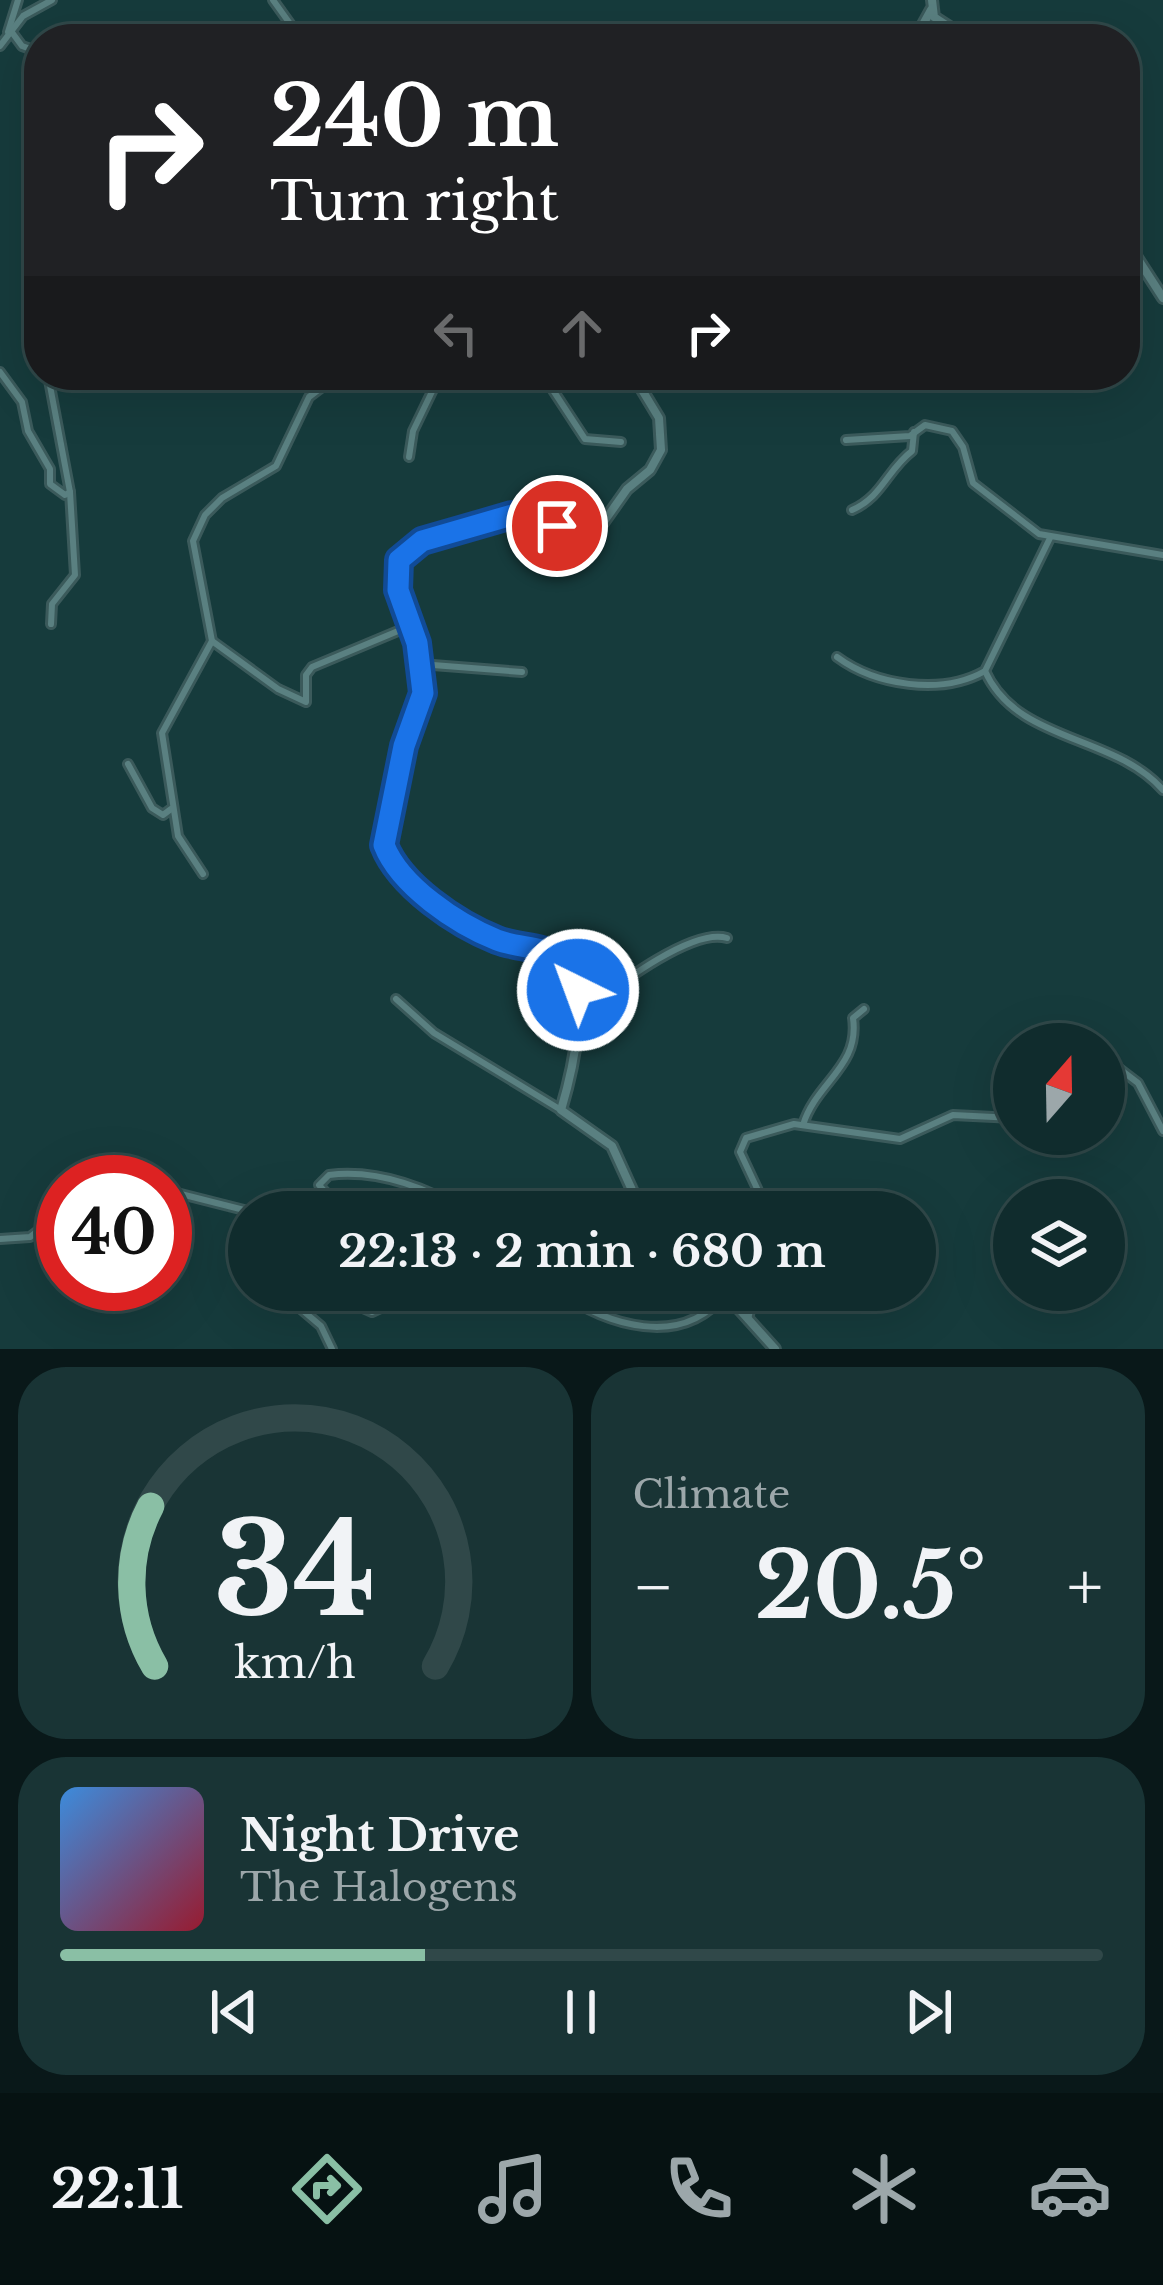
<!DOCTYPE html>
<html lang="en">
<head>
<meta charset="utf-8">
<style>
	body { margin:0; font-family:"Libre Baskerville",serif; background:#193435; color:#f1f3f6; height:100vh; display:flex; flex-direction:column; font-size:45px; white-space:nowrap }
	* { box-sizing:border-box; margin:0 }
	p { font-size:39px; color:#9ca7aa }
	.icon { flex:none; width:66px; height:66px; fill:none; stroke:currentColor; stroke-width:2; stroke-linecap:round; stroke-linejoin:round }
	.map { position:relative; height:1349px; overflow:hidden }
	.side { display:flex; flex-direction:column; gap:18px; padding:18px; background:#091819; flex:1 }
	.side>* { flex:none }
	.banner { position:absolute; left:24px; top:24px; width:1116px; height:366px; border-radius:48px; box-shadow:0 12px 48px #0002,0 0 0 3px #304849; background:#202124; color:#fff; overflow:hidden }
	.needle { width:78px; rotate:20deg }
	.controls { position:absolute; left:993px; top:1023px; display:grid; gap:24px }
	.controls a { display:grid; place-items:center; width:132px; height:132px; border-radius:50%; background:#102c2d; box-shadow:0 12px 48px #0002,0 0 0 3px #304849; font-size:60px }
	.speed { position:absolute; left:36px; top:1155px; display:flex; gap:24px; font-size:60px; font-weight:700; text-align:center }
	.speed>* { display:grid; place-content:center; width:156px; height:156px; border-radius:50%; background:#102c2d; box-shadow:0 12px 48px #0002,0 0 0 3px #304849; line-height:1 }
	.speed .limit { border:18px solid #d22; background:#fff; color:#111 }
	.pin { position:absolute; display:grid; place-items:center; width:102px; height:102px; color:#fff; margin:-51px; border:6px solid #fff; border-radius:50%; box-shadow:0 3px 12px #0007 }
	.me { position:absolute; width:132px; margin:-66px; rotate:318deg; stroke-linejoin:round; filter:drop-shadow(0 0 9px #0008) }
	.turn { display:flex; align-items:center; gap:42px; height:252px; padding:0 48px; font-size:54px }
	.turn .icon { width:156px; height:156px; stroke-width:2.5 }
	.turn b { display:block; font-size:84px; line-height:102px }
	.lanes { display:flex; align-items:center; height:114px; padding:0 48px; background:#0003; justify-content:center; gap:60px; direction:ltr }
	.lanes .off { opacity:.35 }
	.big { font-size:90px; font-weight:700; line-height:1.1 }
	.side .tile { flex:1; display:flex; flex-direction:column; justify-content:center; gap:18px; min-width:0; padding:0 42px; border-radius:48px; background:#193435 }
	.side .dial { align-items:center; gap:0 }
	.dial svg { height:312px; overflow:visible; fill:none; stroke:#304849; stroke-width:7; stroke-linecap:round; text-anchor:middle }
	.dial text { fill:#f1f3f6; stroke:none }
	.song { display:flex; align-items:center; gap:36px }
	.cover { width:144px; height:144px; border-radius:18px; background:linear-gradient(135deg,hsl(210 70% 55%),hsl(350 70% 35%)) }
	.played { height:12px; border-radius:6px; background:linear-gradient(90deg,#8abfa5 35%,#304849 35%) }
	.keys { display:flex; justify-content:space-around; direction:ltr }
	.heat { display:flex; justify-content:space-between; align-items:center; font-size:66px; direction:ltr }
	.side .tiles { flex:1; display:grid; gap:18px; grid-template-columns:1fr 1fr }
	.tile:last-child { grid-column:span 2 }
	.trip { position:absolute; left:228px; top:1191px; width:708px; height:120px; border-radius:60px; background:#102c2d; box-shadow:0 12px 48px #0002,0 0 0 3px #304849; font-weight:700; line-height:120px; text-align:center }
	.tabs { display:flex; height:192px; justify-content:space-around; align-items:center; background:#061212; color:#9ca7aa }
	.tabs .icon { width:84px; height:84px }
	.tabs .selected { color:#8abfa5 }
	.tabs b { font-size:54px; color:#f1f3f6 }
	.map>svg:first-child { display:block }
	.lines { fill:none; stroke-linecap:round; stroke-linejoin:round }
	.street-casing { stroke:#3b5a5b; stroke-width:12 }
	.secondary-casing { stroke:#3b5a5b; stroke-width:14 }
	.street { stroke:#5a8081; stroke-width:6 }
	.secondary { stroke:#5a8081; stroke-width:8 }
	.route-casing { stroke:#114b97; stroke-width:30 }
	.route { stroke:#1a73e8; stroke-width:21 }
</style>
</head>
<body>
<div class="map">
<svg width="1163" height="1349" viewBox="0 0 1163 1349">
	<rect width="100%" height="100%" fill="#163b3c"/>
	<g class="lines">
		<defs>
			<g id="street">
				<path d="M273,0L301,39"/>
				<path d="M11,31L22,46L39,52"/>
				<path d="M8,32L18,0"/>
				<path d="M0,46L23,16L52,0"/>
				<path d="M0,372L22,402L28,431L50,469V484L65,495L70,492L48,375"/>
				<path d="M524,375H535"/>
				<path d="M543,375L585,439L621,442"/>
				<path d="M846,440L910,436L925,425L952,431L963,447L973,483L1039,534L1163,555"/>
				<path d="M409,457L413,431L440,375"/>
				<path d="M852,510C882,497 887,470 912,451L914,432"/>
				<path d="M51,624L52,604L75,575L70,492"/>
				<path d="M212,641L278,689L306,702V675L312,667L410,626"/>
				<path d="M837,657C875,685 941,696 985,671L1050,538"/>
				<path d="M420,664L522,672"/>
				<path d="M985,671C1017,743 1114,734 1163,790"/>
				<path d="M128,764L152,808L163,815L171,809"/>
				<path d="M203,874L178,836L162,733L212,641L193,541L205,515L222,498L276,466L309,397L338,375"/>
				<path d="M396,999L434,1033L561,1110"/>
				<path d="M579,1014C610,991 691,927 727,938"/>
				<path d="M1104,1057L1138,1083L1163,1131"/>
				<path d="M803,1125C816,1082 860,1067 853,1018L864,1009"/>
				<path d="M109,1182H114"/>
				<path d="M165,1190L252,1212"/>
				<path d="M365,1212L328,1195L319,1185L329,1175C378,1169 425,1187 467,1212"/>
				<path d="M768,1212L740,1152L746,1138L794,1124L900,1139L953,1115L1014,1118"/>
				<path d="M0,1239L30,1237L63,1212"/>
				<path d="M287,1290L288,1298L321,1326L332,1349"/>
				<path d="M323,1290L372,1312L389,1304"/>
				<path d="M361,1290L379,1304L393,1302L396,1290"/>
				<path d="M557,1290C607,1326 682,1349 725,1294"/>
				<path d="M748,1320L754,1290"/>
			</g>
			<g id="secondary">
				<path d="M932,0L934,17L968,39"/>
				<path d="M915,39L931,10"/>
				<path d="M1125,239L1163,298"/>
				<path d="M633,375L659,418L661,450L650,470L627,489L603,523L575,531L511,516L422,541L399,560L398,590L417,643L423,693L404,746L384,845C398,881 469,934 506,943C524,947 545,945 560,958C594,984 572,1073 561,1110L612,1146L642,1212"/>
				<path d="M722,1290L775,1349"/>
			</g>
		</defs>
		<use href="#street" class="street-casing"/>
		<use href="#secondary" class="secondary-casing"/>
		<use href="#street" class="street"/>
		<use href="#secondary" class="secondary"/>
	</g>
	<g class="lines">
		<defs>
			<path id="route" d="M557,526L512,515L422,541L399,560L398,590L417,643L423,693L404,746L384,845C400,886 457,924 497,940C518,948 540,946 560,957L578,990"/>
		</defs>
		<use href="#route" class="route-casing"/>
		<use href="#route" class="route"/>
	</g>
</svg>
<div class="controls">
<a><svg class="needle" viewBox="-14 -14 28 28"><path d="M0-13l5 13h-10z" fill="#e53935"/><path d="M0 13l5-13h-10z" fill="#9ca7aa"/></svg></a>
<a><svg class="icon" aria-label="layers" viewBox="0 0 24 24"><path d="M12 4l9 5-9 5-9-5zM3 14l9 5 9-5"/></svg></a>
</div>
<div class="speed"><div class="limit">40</div></div>
<div class="pin" style="left:557px;top:526px;background:#d93025"><svg class="icon" aria-label="arrive" viewBox="0 0 24 24"><path d="M6 21V4h12l-3 4 3 4H6"/></svg></div>
<svg class="me" style="left:578px;top:990px" viewBox="-20 -20 40 40"><circle r="17" fill="#1a73e8" stroke="#fff" stroke-width="3"/><path d="M0-11L8 9 0 5-8 9z" fill="#fff"/></svg>
<div class="trip">22:13 · 2 min · 680 m</div>
<div class="banner">
<div class="turn"><svg class="icon" aria-label="right" viewBox="0 0 24 24"><path d="M7 20v-9h11M14 6l5 5-5 5"/></svg><div><b>240 m</b>Turn right</div></div>
<div class="lanes"><svg class="icon off" aria-label="left" viewBox="0 0 24 24"><path d="M17 20v-9H6M10 6l-5 5 5 5"/></svg><svg class="icon off" aria-label="ahead" viewBox="0 0 24 24"><path d="M12 20V5M6 11l6-6 6 6"/></svg><svg class="icon" aria-label="right" viewBox="0 0 24 24"><path d="M7 20v-9h11M14 6l5 5-5 5"/></svg></div>
</div>
</div>
<section class="side">
<div class="tiles">
<div class="tile dial"><svg viewBox="0 0 100 80">
<path d="M14 69A42 42 0 1 1 86 69"/>
<path d="M14 69A42 42 0 0 1 13 28" stroke="#8abfa5"/>
<text x="50" y="56" font-size="32" font-weight="700">34</text>
<text x="50" y="72" font-size="11">km/h</text>
</svg></div>
<div class="tile"><p>Climate</p>
<div class="heat"><a>−</a><b class="big">20.5°</b><a>+</a></div>
</div>
<div class="tile">
<div class="song"><i class="cover"></i><div><b>Night Drive</b><p>The Halogens</p></div></div>
<div class="played"></div>
<div class="keys"><svg class="icon" aria-label="previous" viewBox="0 0 24 24"><path d="M18 5L8 12l10 7zM5 5v14"/></svg><svg class="icon" aria-label="pause" viewBox="0 0 24 24"><path d="M8 5v14M16 5v14"/></svg><svg class="icon" aria-label="next" viewBox="0 0 24 24"><path d="M6 5l10 7-10 7zM19 5v14"/></svg></div>
</div>
</div>
</section>
<nav class="tabs">
<b>22:11</b>
<svg class="icon selected" aria-label="directions" viewBox="0 0 24 24"><path d="M12 3l9 9-9 9-9-9zM9 14v-3h6M13 9l2 2-2 2"/></svg>
<svg class="icon" aria-label="music" viewBox="0 0 24 24"><path d="M9 18V5l10-2v13"/><circle cx="6" cy="18" r="3"/><circle cx="16" cy="16" r="3"/></svg>
<svg class="icon" aria-label="phone" viewBox="0 0 24 24"><path d="M5 4h4l2 5-3 2q2 4 5 5l2-3 5 2v4C11 20 4 13 5 4z"/></svg>
<svg class="icon" aria-label="climate" viewBox="0 0 24 24"><path d="M12 3v18M4 7l16 10M4 17L20 7"/></svg>
<svg class="icon" aria-label="car" viewBox="0 0 24 24"><path d="M5 17H2v-5l4-1 3-4h7l3 4 3 1v5h-3M9 17h6M6 11h13"/><circle cx="7" cy="17" r="2"/><circle cx="17" cy="17" r="2"/></svg>
</nav>
</body>
</html>
